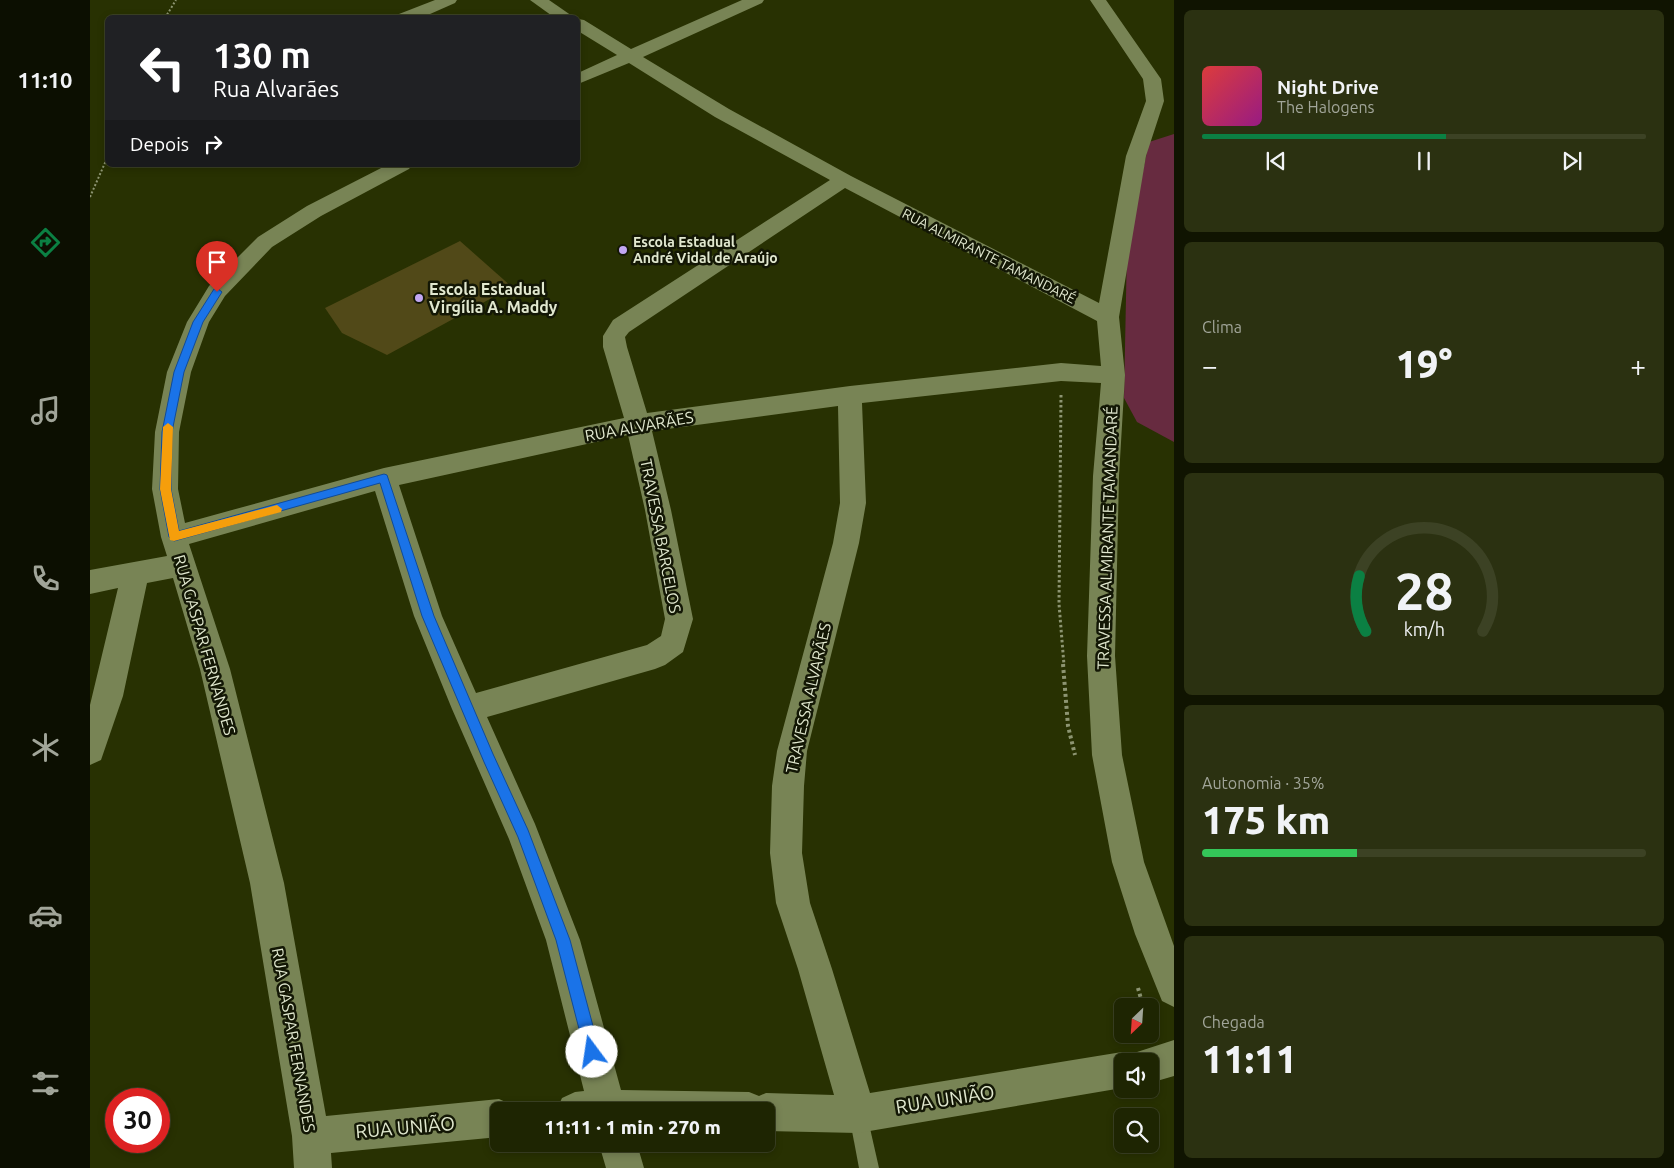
<!DOCTYPE html>
<html lang="pt">
<head>
<meta charset="utf-8">
<style>
	body { margin:0; font-family:Ubuntu,sans-serif; background:#2b3111; color:#f1f3f6; height:100vh; display:flex; flex-direction:column; font-size:19px; white-space:nowrap }
	* { box-sizing:border-box; margin:0 }
	p { font-size:16px; color:#a1a599 }
	.icon { flex:none; width:28px; height:28px; fill:none; stroke:currentColor; stroke-width:2; stroke-linecap:round; stroke-linejoin:round }
	.map { position:relative; flex:1; overflow:hidden }
	.panel { display:flex; flex-direction:column; gap:10px; padding:10px; background:#101401; width:500px }
	.panel>* { flex:none }
	.guide { position:absolute; left:15px; top:15px; width:475px; height:152px; border-radius:8px; box-shadow:0 2px 8px #0003,0 0 0 1px #3c4224; background:#202124; color:#fff; overflow:hidden }
	.needle { width:32px; rotate:205deg }
	.controls { position:absolute; left:1024px; top:998px; display:grid; gap:10px }
	.controls a { display:grid; place-items:center; width:45px; height:45px; border-radius:8px; background:#1e2502; box-shadow:0 2px 8px #0003,0 0 0 1px #3c4224; font-size:25px }
	.speed { position:absolute; left:15px; top:1088px; display:flex; gap:10px; font-size:25px; font-weight:700; text-align:center }
	.speed>* { display:grid; place-content:center; width:65px; height:65px; border-radius:50%; background:#1e2502; box-shadow:0 2px 8px #0003,0 0 0 1px #3c4224; line-height:1 }
	.speed .limit { border:8px solid #d22; background:#fff; color:#111 }
	.pin { position:absolute; display:grid; place-items:center; width:42px; height:42px; color:#fff; margin:-51px -21px; border-radius:50% 50% 50% 0; rotate:-45deg; box-shadow:0 0 5px #0007 }
	.pin .icon { rotate:45deg }
	.me { position:absolute; width:55px; margin:-28px; rotate:346deg; stroke-linejoin:round; filter:drop-shadow(0 0 4px #0008) }
	.turn { display:flex; align-items:center; gap:18px; height:105px; padding:0 25px; font-size:22px }
	.turn .icon { width:65px; height:65px; stroke-width:2.5 }
	.turn b { display:block; font-size:35px; line-height:42px }
	.then { display:flex; align-items:center; height:48px; padding:0 25px; background:#0003; gap:10px; font-size:19px }
	.big { font-size:38px; font-weight:800; line-height:1.1 }
	.panel .widget { flex:1; display:flex; flex-direction:column; justify-content:center; gap:8px; min-width:0; padding:0 18px; border-radius:8px; background:#2b3111 }
	.panel .dial { align-items:center; gap:0 }
	.dial svg { height:130px; overflow:visible; fill:none; stroke:#3c4224; stroke-width:7; stroke-linecap:round; text-anchor:middle }
	.dial text { fill:#f1f3f6; stroke:none }
	.song { display:flex; align-items:center; gap:15px }
	.cover { width:60px; height:60px; border-radius:8px; background:linear-gradient(135deg,hsl(0 70% 55%),hsl(310 70% 35%)) }
	.played { height:5px; border-radius:2px; background:linear-gradient(90deg,#0b8043 55%,#3c4224 55%) }
	.keys { display:flex; justify-content:space-around; direction:ltr }
	.heat { display:flex; justify-content:space-between; align-items:center; font-size:28px; direction:ltr }
	.charge { height:8px; border-radius:4px; background:linear-gradient(90deg,#34c759 35%,#3c4224 0) }
	.trip { position:absolute; left:400px; top:1102px; width:285px; height:50px; border-radius:8px; background:#1e2502; box-shadow:0 2px 8px #0003,0 0 0 1px #3c4224; font-weight:800; line-height:50px; text-align:center }
	main { display:flex; flex:1; min-height:0 }
	.tab-bar { display:flex; flex-direction:column; width:90px; justify-content:space-around; align-items:center; background:#0c0f01; color:#a1a599 }
	.tab-bar .icon { width:35px; height:35px }
	.tab-bar .active { color:#0b8043 }
	.tab-bar b { font-size:22px; color:#f1f3f6 }
	.map>svg:first-child { display:block }
	.green { fill:#672b40 }
	.building { fill:#514918 }
	.lines { fill:none; stroke-linecap:round; stroke-linejoin:round }
	.path-far2 { stroke:#8d9572; stroke-width:2; stroke-dasharray:2 2; stroke-linecap:butt }
	.path-far1 { stroke:#8d9572; stroke-width:3; stroke-dasharray:2.5 2.5; stroke-linecap:butt }
	.path { stroke:#8d9572; stroke-width:4; stroke-dasharray:3 3; stroke-linecap:butt }
	.service { fill:#788455; fill-rule:evenodd }
	.minor { fill:#788455; fill-rule:evenodd }
	.route { fill:#1a73e8; stroke:#114b97 }
	.slow { fill:#f59e0b }
	.poi-dot { fill:#c2a7f2; stroke:#131705; stroke-width:2 }
	.labels { text-anchor:middle; stroke-width:5; stroke-linejoin:round; paint-order:stroke }
	.far-poi-label { font-size:14px; font-weight:bold; fill:#e1e8cf; stroke:#131705; text-anchor:start }
	.far-street-label { font-size:14px; fill:#e1e8cf; stroke:#131705 }
	.poi-label { font-size:16px; font-weight:bold; fill:#e1e8cf; stroke:#131705; text-anchor:start }
	.street-label { font-size:16px; fill:#e1e8cf; stroke:#131705 }
	.near-street-label { font-size:19px; fill:#e1e8cf; stroke:#131705 }
</style>
</head>
<body>
<main>
<nav class="tab-bar">
<b>11:10</b>
<svg class="icon active" aria-label="directions" viewBox="0 0 24 24"><path d="M12 3l9 9-9 9-9-9zM9 14v-3h6M13 9l2 2-2 2"/></svg>
<svg class="icon" aria-label="music" viewBox="0 0 24 24"><path d="M9 18V5l10-2v13"/><circle cx="6" cy="18" r="3"/><circle cx="16" cy="16" r="3"/></svg>
<svg class="icon" aria-label="phone" viewBox="0 0 24 24"><path d="M5 4h4l2 5-3 2q2 4 5 5l2-3 5 2v4C11 20 4 13 5 4z"/></svg>
<svg class="icon" aria-label="climate" viewBox="0 0 24 24"><path d="M12 3v18M4 7l16 10M4 17L20 7"/></svg>
<svg class="icon" aria-label="car" viewBox="0 0 24 24"><path d="M5 17H2v-5l4-1 3-4h7l3 4 3 1v5h-3M9 17h6M6 11h13"/><circle cx="7" cy="17" r="2"/><circle cx="17" cy="17" r="2"/></svg>
<svg class="icon" aria-label="filters" viewBox="0 0 24 24"><path d="M4 7h16M4 17h16"/><circle cx="9" cy="7" r="2"/><circle cx="15" cy="17" r="2"/></svg>
</nav>
<div class="map">
<svg width="1084" height="1168" viewBox="0 0 1084 1168">
	<rect width="100%" height="100%" fill="#283102"/>
	<path class="green" d="M1084,134V442L1047,422L1034,398L1037,248L1059,142Z"/>
	<path class="building" d="M370,241L422,287L297,355L252,333L235,308Z"/>
	<g class="lines">
		<g class="path-far2">
			<path d="M75,18L86,0"/>
			<path d="M0,197L18,156"/>
		</g>
		<path class="path-far1" d="M971,395L969,604L974,665"/>
		<g class="path">
			<path d="M973,664L978,726L985,755"/>
			<path d="M1048,988L1053,1006"/>
		</g>
		<path class="service" d="M768,1106L775,1108L777,1115L789,1168H769L759,1115L761,1108Z"/>
		<g class="minor">
			<path d="M345,0H367L365,3L331,18H307L309,14Z"/>
			<path d="M440,0H459L485,18H465Z"/>
			<path d="M652,0H674L672,3L553,57L639,109L761,176L1009,303L1036,156L1056,101L1053,79L1000,0H1016L1071,79L1074,101L1056,156L1029,317L1035,375L1029,476L1025,656L1032,755L1054,862L1084,946V1007L1072,1001L1045,934L1022,862L1002,755L997,656L1003,476L1011,383L971,381L772,403L776,503L769,543L717,751L714,786L712,853L720,903L742,969L780,1093L1032,1052L1045,1057L1047,1052L1084,1040V1076L1060,1083V1061H1032V1088L768,1133L676,1131V1111H466L472,1098L485,1092L494,1091L456,940L419,839L362,709L324,616L285,491L99,544L140,669L194,883L236,1116L409,1099L422,1105L425,1111H409V1137L241,1153L242,1168H204L202,1136L160,883L110,669L83,578L57,583L33,696L11,760L0,765V705L28,588L0,594V570L77,556L71,537L62,489L65,432L77,372L97,322L119,286L168,237L217,206L297,165H322L319,169L231,216L182,247L135,296L119,322L101,372L89,432L88,489L95,523L294,468L534,418L513,347V336L523,320L740,180L625,117L539,63L488,84V73L527,55L488,31V19L494,20L541,49ZM755,188L1007,321L1011,366L971,363L760,386L557,413L537,347L535,337L539,332ZM748,406L750,503L743,543L687,751L682,786L680,853L686,903L708,969L744,1095L676,1093L669,1096L659,1092L531,1090L490,940L445,824L397,717L565,669L575,665L593,652L603,619L581,510L562,431ZM538,435L555,510L575,619L571,636L557,645L386,693L352,616L309,485Z"/>
			<path d="M509,1144H547L554,1168H516Z"/>
		</g>
	</g>
	<path class="route" d="M127,288L132,292L113,322L94,372L82,432L81,489L89,531L294,474L297,475L344,616L403,754L438,830L480,940L510,1052L508,1058L502,1060L497,1058L495,1052L466,940L428,837L394,762L332,616L290,483L84,541L79,537L70,489L72,432L84,372L103,322L124,289Z"/>
	<path class="slow" d="M78,423L83,427L81,489L89,531L187,505L192,509L191,512L84,541L80,540L70,489L73,427Z"/>
	<g class="poi-dot">
		<circle cx="533" cy="250" r="5"/>
		<circle cx="329" cy="298" r="5"/>
	</g>
	<g class="labels">
		<g class="far-poi-label">
			<text x="543" y="247">Escola Estadual<tspan x="543" dy="16">André Vidal de Araújo</tspan></text>
		</g>
		<g class="far-street-label">
			<text transform="translate(899 256) rotate(27)" y="5">RUA ALMIRANTE TAMANDARÉ</text>
		</g>
		<g class="poi-label">
			<text x="339" y="295">Escola Estadual<tspan x="339" dy="18">Virgília A. Maddy</tspan></text>
		</g>
		<g class="street-label">
			<text transform="translate(549 426) rotate(-10)" y="6">RUA ALVARÃES</text>
			<text transform="translate(571 536) rotate(79)" y="6">TRAVESSA BARCELOS</text>
			<text transform="translate(1017 538) rotate(-88)" y="6">TRAVESSA ALMIRANTE TAMANDARÉ</text>
			<text transform="translate(115 645) rotate(74)" y="6">RUA GASPAR FERNANDES</text>
			<text transform="translate(718 698) rotate(-77)" y="6">TRAVESSA ALVARÃES</text>
			<text transform="translate(204 1040) rotate(80)" y="6">RUA GASPAR FERNANDES</text>
		</g>
		<g class="near-street-label">
			<text transform="translate(855 1099) rotate(-9)" y="7">RUA UNIÃO</text>
			<text transform="translate(315 1127) rotate(-5)" y="7">RUA UNIÃO</text>
		</g>
	</g>
</svg>
<div class="controls">
<a><svg class="needle" viewBox="-14 -14 28 28"><path d="M0-13l5 13h-10z" fill="#e53935"/><path d="M0 13l5-13h-10z" fill="#a1a599"/></svg></a>
<a><svg class="icon" aria-label="sound" viewBox="0 0 24 24"><path d="M4 9h4l5-4v14l-5-4H4zM17 9q2 3 0 6"/></svg></a>
<a><svg class="icon" aria-label="search" viewBox="0 0 24 24"><circle cx="10" cy="10" r="6"/><path d="M15 15l6 6"/></svg></a>
</div>
<div class="speed"><div class="limit">30</div></div>
<div class="pin" style="left:127px;top:292px;background:#d93025"><svg class="icon" aria-label="arrive" viewBox="0 0 24 24"><path d="M6 21V4h12l-3 4 3 4H6"/></svg></div>
<svg class="me" style="left:502px;top:1052px" viewBox="-20 -20 40 40"><circle r="19" fill="#fff"/><path d="M0-13L10 11 0 6-10 11z" fill="#1a73e8"/></svg>
<div class="trip">11:11 · 1 min · 270 m</div>
<div class="guide">
<div class="turn"><svg class="icon" aria-label="left" viewBox="0 0 24 24"><path d="M17 20v-9H6M10 6l-5 5 5 5"/></svg><div><b>130 m</b>Rua Alvarães</div></div>
<div class="then">Depois<svg class="icon" aria-label="right" viewBox="0 0 24 24"><path d="M7 20v-9h11M14 6l5 5-5 5"/></svg></div>
</div>
</div>
<section class="panel">
<div class="widget">
<div class="song"><i class="cover"></i><div><b>Night Drive</b><p>The Halogens</p></div></div>
<div class="played"></div>
<div class="keys"><svg class="icon" aria-label="previous" viewBox="0 0 24 24"><path d="M18 5L8 12l10 7zM5 5v14"/></svg><svg class="icon" aria-label="pause" viewBox="0 0 24 24"><path d="M8 5v14M16 5v14"/></svg><svg class="icon" aria-label="next" viewBox="0 0 24 24"><path d="M6 5l10 7-10 7zM19 5v14"/></svg></div>
</div>
<div class="widget"><p>Clima</p>
<div class="heat"><a>−</a><b class="big">19°</b><a>+</a></div>
</div>
<div class="widget dial"><svg viewBox="0 0 100 80">
<path d="M14 69A42 42 0 1 1 86 69"/>
<path d="M14 69A42 42 0 0 1 10 35" stroke="#0b8043"/>
<text x="50" y="56" font-size="32" font-weight="700">28</text>
<text x="50" y="72" font-size="11">km/h</text>
</svg></div>
<div class="widget"><p>Autonomia · 35%</p><b class="big">175 km</b><div class="charge"></div></div>
<div class="widget"><p>Chegada</p><b class="big">11:11</b></div>
</section>
</main>
</body>
</html>
